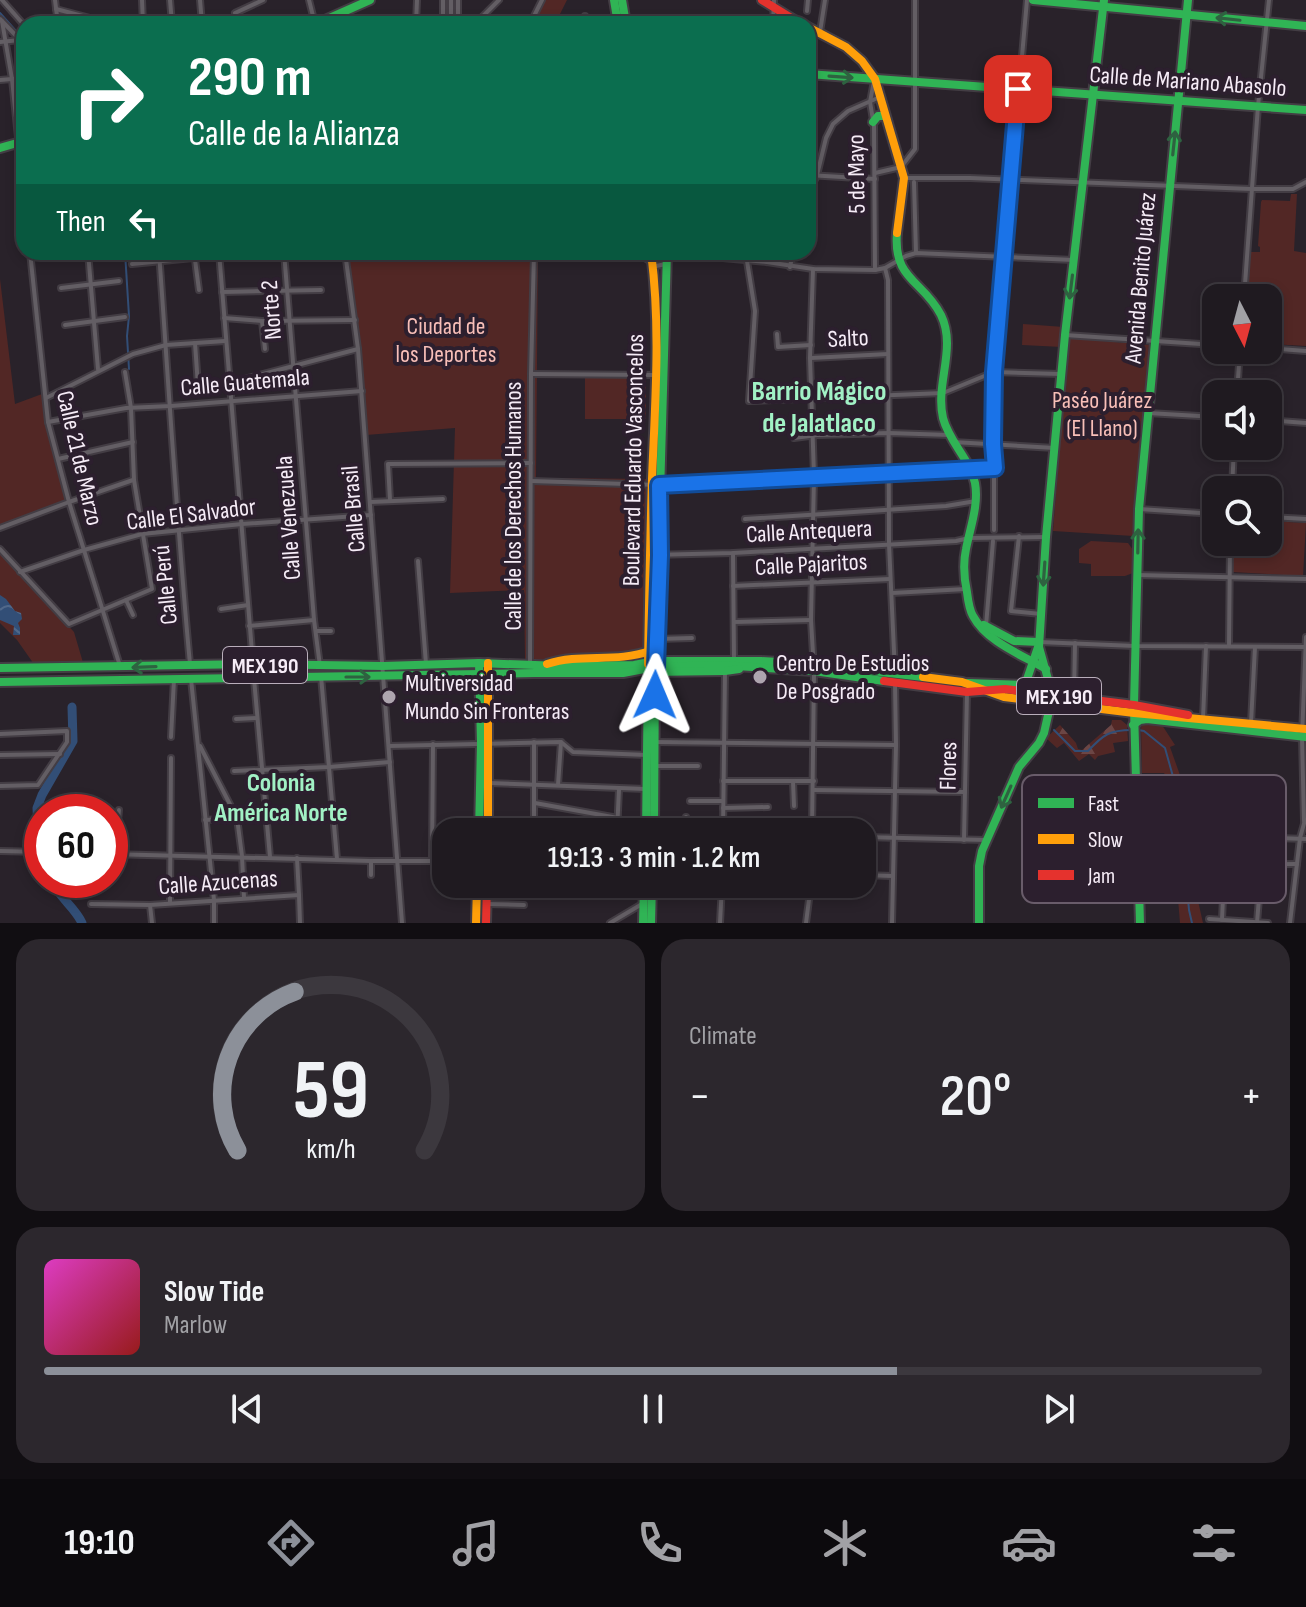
<!DOCTYPE html>
<html lang="en">
<head>
<meta charset="utf-8">
<style>
	body { margin:0; font-family:"Sofia Sans Condensed",sans-serif; background:#2c272d; color:#f1f3f6; height:100vh; display:flex; flex-direction:column; font-size:30px; white-space:nowrap }
	* { box-sizing:border-box; margin:0 }
	p { font-size:26px; color:#a1a1a5 }
	.icon { flex:none; width:44px; height:44px; fill:none; stroke:currentColor; stroke-width:2; stroke-linecap:round; stroke-linejoin:round }
	.map { position:relative; height:923px; overflow:hidden }
	.details { display:flex; flex-direction:column; gap:16px; padding:16px; background:#110e12; flex:1 }
	.details>* { flex:none }
	.hud { position:absolute; left:16px; top:16px; width:800px; height:244px; border-radius:24px; box-shadow:0 4px 12px #0003,0 0 0 2px #3c383e; background:#0b6e4f; color:#fff; overflow:hidden }
	.needle { width:52px; rotate:174deg }
	.buttons { position:absolute; left:1202px; top:284px; display:grid; gap:16px }
	.buttons a { display:grid; place-items:center; width:80px; height:80px; border-radius:16px; background:#1f1a20; box-shadow:0 4px 12px #0003,0 0 0 2px #3c383e; font-size:40px }
	.speed { position:absolute; left:24px; top:794px; display:flex; gap:16px; font-size:40px; font-weight:700; text-align:center }
	.speed>* { display:grid; place-content:center; width:104px; height:104px; border-radius:50%; background:#1f1a20; box-shadow:0 4px 12px #0003,0 0 0 2px #3c383e; line-height:1 }
	.speed .limit { border:12px solid #d22; background:#fff; color:#111 }
	.pin { position:absolute; display:grid; place-items:center; width:68px; height:68px; color:#fff; margin:-34px; border-radius:16px; box-shadow:0 4px 12px #0006 }
	.me { position:absolute; width:88px; margin:-44px; rotate:1deg; stroke-linejoin:round; filter:drop-shadow(0 0 6px #0008) }
	.turn { display:flex; align-items:center; gap:28px; height:168px; padding:0 40px; font-size:36px }
	.turn .icon { width:104px; height:104px; stroke-width:2.5 }
	.turn b { display:block; font-size:56px; line-height:68px }
	.then { display:flex; align-items:center; height:76px; padding:0 40px; background:#0003; gap:16px; font-size:30px }
	.big { font-size:60px; font-weight:600; line-height:1.1 }
	.details .tile { flex:1; display:flex; flex-direction:column; justify-content:center; gap:12px; min-width:0; padding:0 28px; border-radius:24px; background:#2c272d }
	.details .dial { align-items:center; gap:0 }
	.dial svg { height:208px; overflow:visible; fill:none; stroke:#3c383e; stroke-width:7; stroke-linecap:round; text-anchor:middle }
	.dial text { fill:#f1f3f6; stroke:none }
	.song { display:flex; align-items:center; gap:24px }
	.cover { width:96px; height:96px; border-radius:12px; background:linear-gradient(135deg,hsl(310 70% 55%),hsl(0 70% 35%)) }
	.played { height:8px; border-radius:4px; background:linear-gradient(90deg,#8c9099 70%,#3c383e 70%) }
	.keys { display:flex; justify-content:space-around; direction:ltr }
	.heat { display:flex; justify-content:space-between; align-items:center; font-size:44px; direction:ltr }
	.details .tiles { flex:1; display:grid; gap:16px; grid-template-columns:1fr 1fr }
	.tile:last-child { grid-column:span 2 }
	.trip { position:absolute; left:432px; top:818px; width:444px; height:80px; border-radius:24px; background:#1f1a20; box-shadow:0 4px 12px #0003,0 0 0 2px #3c383e; font-weight:600; line-height:80px; text-align:center }
	.menu { display:flex; height:128px; justify-content:space-around; align-items:center; background:#0c0a0d; color:#a1a1a5 }
	.menu .icon { width:56px; height:56px }
	.menu .active { color:#8c9099 }
	.menu b { font-size:36px; color:#f1f3f6 }
	.map>svg:first-child { display:block }
	.forest { fill:url(#forest-firs) }
	.park { fill:#522725 }
	.water { fill:url(#water-waves) }
	.lines { fill:none; stroke-linecap:round; stroke-linejoin:round }
	.stream { stroke:#324e76; stroke-width:2 }
	.river { stroke:#324e76; stroke-width:9 }
	.street-casing { stroke:#433d44; stroke-width:8 }
	.fast-casing { stroke:#433d44; stroke-width:12 }
	.slow-casing { stroke:#433d44; stroke-width:12 }
	.jam-casing { stroke:#433d44; stroke-width:12 }
	.street { stroke:#635e64; stroke-width:4 }
	.fast { stroke:#30b455; stroke-width:8 }
	.slow { stroke:#ff9f0a; stroke-width:8 }
	.jam { stroke:#e5322d; stroke-width:8 }
	.oneway { stroke:#2e6240 }
	.route-casing { stroke:#114b97; stroke-width:20 }
	.route { stroke:#1a73e8; stroke-width:14 }
	.poi-dot { fill:#aea5af; stroke:#2c1f2e; stroke-width:3 }
	.labels { text-anchor:middle; stroke-width:8; stroke-linejoin:round; paint-order:stroke }
	.shield { fill:#2c1f2e; stroke:#b9aebb; stroke-width:2 }
	.shield-label { font-size:22px; font-weight:bold; fill:#f6ecf7 }
	.street-label { font-size:24px; fill:#f6ecf7; stroke:#2c1f2e }
	.park-label { font-size:24px; fill:#f8bfb8; stroke:#2c1f2e }
	.poi-label { font-size:24px; fill:#f6ecf7; stroke:#2c1f2e; text-anchor:start }
	.neighbourhood-label { font-size:26px; font-weight:bold; fill:#a1f1c5; stroke:#2c1f2e }
	.quarter-label { font-size:28px; font-weight:bold; fill:#a1f1c5; stroke:#2c1f2e }
	.key { fill:#2c1f2e; stroke:#695c6a; stroke-width:2 }
	.key-label { font-size:22px; fill:#f6ecf7 }
</style>
</head>
<body>
<div class="map">
<svg width="1306" height="923" viewBox="0 0 1306 923">
	<defs>
		<pattern id="forest-firs" width="22" height="20" patternUnits="userSpaceOnUse" patternTransform="scale(2)"><rect width="22" height="20" fill="#522725"/><path d="M5 1l3.5 6h-7zM16 11l3.5 6h-7z" fill="#6c4645"/></pattern>
		<pattern id="water-waves" width="16" height="10" patternUnits="userSpaceOnUse" patternTransform="scale(2)"><rect width="16" height="10" fill="#324e76"/><path d="M0 5q4-4 8 0t8 0" fill="none" stroke="#50688a"/></pattern>
	</defs>
	<rect width="100%" height="100%" fill="#29222a"/>
	<path class="forest" d="M1112,720H1121L1127,725L1128,741L1113,743L1115,752L1098,756L1095,760L1089,754L1079,761L1064,743L1057,748L1046,738L1060,725L1076,743L1078,749L1082,750L1111,725Z"/>
	<g class="park">
		<path d="M541,0H567L555,24H529Z"/>
		<path d="M1291,194H1297L1294,251L1306,253V346L1268,344V298H1247L1250,252H1260V247L1258,246L1261,202L1262,200L1290,201Z"/>
		<path d="M349,252H538L536,478L655,479L646,657L525,660L524,590L450,593L455,428L366,435Z"/>
		<path d="M0,279L15,404L42,394L68,505L0,528Z"/>
		<path d="M1023,324L1064,327L1062,347L1022,345Z"/>
		<path d="M1068,338L1149,345L1133,536L1053,531Z"/>
		<path d="M585,377L646,378V419H585Z"/>
		<path d="M1268,521L1306,523L1303,576L1232,572L1233,542H1268Z"/>
		<path d="M1091,541L1128,543L1133,550V573L1125,576H1091V564L1079,563V549Z"/>
		<path d="M0,553L74,632L84,666L36,667L17,640L0,623Z"/>
		<path d="M1146,723L1162,725L1175,745L1170,747L1186,792L1185,812L1196,892L1203,923H1180L1168,780L1164,773H1142L1141,728L1142,724Z"/>
	</g>
	<path class="water" d="M0,595L6,599L15,611L21,613L22,619L18,623L20,628V635H13L14,626L0,620Z"/>
	<g class="lines">
		<g class="stream">
			<path d="M0,13L24,40"/>
			<path d="M125,252L129,316L127,336L129,369"/>
			<path d="M1054,730L1075,751H1088C1103,735 1109,730 1132,730"/>
			<path d="M1138,730L1144,731L1165,748L1179,798L1189,910L1192,923"/>
		</g>
		<g class="river">
			<path d="M42,843L38,830L37,808L42,795L73,741L72,707"/>
			<path d="M52,880C57,896 75,907 82,923"/>
		</g>
		<defs>
			<g id="street">
				<path d="M2,0L24,25"/>
				<path d="M55,0L58,24"/>
				<path d="M142,0L143,24"/>
				<path d="M170,0L172,24"/>
				<path d="M200,0L202,24"/>
				<path d="M309,0L315,24"/>
				<path d="M56,9L113,24"/>
				<path d="M807,11L808,0"/>
				<path d="M235,13L263,0"/>
				<path d="M0,19L24,44"/>
				<path d="M2,21L12,79L24,195"/>
				<path d="M328,22L329,24"/>
				<path d="M416,24L417,0"/>
				<path d="M443,24V0"/>
				<path d="M451,24V0"/>
				<path d="M458,24V0"/>
				<path d="M475,24L499,0"/>
				<path d="M530,24L542,0"/>
				<path d="M585,24V16"/>
				<path d="M773,24L774,0"/>
				<path d="M820,32L825,0"/>
				<path d="M0,42L20,40"/>
				<path d="M0,80L24,78"/>
				<path d="M874,81L870,102L874,126L875,270"/>
				<path d="M875,173L901,167L915,149V0"/>
				<path d="M808,175L875,179"/>
				<path d="M904,178H970L1251,189H1293L1306,182"/>
				<path d="M914,182L916,253"/>
				<path d="M808,194L817,175L826,138L833,124L848,111L880,97"/>
				<path d="M30,252L48,422L69,502L120,666"/>
				<path d="M88,252L98,369"/>
				<path d="M159,252C169,390 177,527 190,664"/>
				<path d="M194,252L199,290"/>
				<path d="M219,252L253,664"/>
				<path d="M284,252L314,620L320,666"/>
				<path d="M345,252L358,349L402,923"/>
				<path d="M637,252L656,266L666,264"/>
				<path d="M760,252L767,262"/>
				<path d="M667,253L767,262L813,269L875,270L885,268L906,256L916,253L1074,260"/>
				<path d="M747,261L755,311L749,401L943,393L994,372L1061,374"/>
				<path d="M132,264L254,252"/>
				<path d="M790,267L793,252"/>
				<path d="M885,268L888,280L889,544L895,673"/>
				<path d="M61,288L119,281"/>
				<path d="M222,292L321,290"/>
				<path d="M1244,298L1258,106L1269,0"/>
				<path d="M224,318L262,321L355,320"/>
				<path d="M262,321L265,349"/>
				<path d="M65,325L125,317"/>
				<path d="M777,334L778,347L811,345"/>
				<path d="M1065,335L1216,345"/>
				<path d="M195,343L198,386"/>
				<path d="M1268,348L1306,351"/>
				<path d="M811,358L888,354"/>
				<path d="M531,374L656,375"/>
				<path d="M229,383L358,349"/>
				<path d="M1237,394L1240,350"/>
				<path d="M46,398L133,354L166,345L225,341"/>
				<path d="M1148,413L1216,417"/>
				<path d="M1268,420L1306,423"/>
				<path d="M48,422L126,408L171,406L362,391"/>
				<path d="M794,438L817,435L889,433L950,435"/>
				<path d="M953,442L1055,448"/>
				<path d="M58,459L133,442"/>
				<path d="M531,481L659,485L995,468"/>
				<path d="M1232,490L1234,446"/>
				<path d="M390,500L388,464L531,463"/>
				<path d="M370,502L443,499"/>
				<path d="M1139,509L1216,514"/>
				<path d="M1268,517L1306,519"/>
				<path d="M745,519L946,506L976,501"/>
				<path d="M0,528L69,502L133,480"/>
				<path d="M994,530V372L1027,0"/>
				<path d="M1019,536L1011,611L1041,614"/>
				<path d="M0,549L69,624L152,589L134,480L131,408L125,372"/>
				<path d="M733,553L734,660"/>
				<path d="M651,555L733,553L956,541L969,538L1046,537"/>
				<path d="M418,561L426,664"/>
				<path d="M20,572L84,550L142,534L242,524L371,515"/>
				<path d="M1137,575L1306,579"/>
				<path d="M733,586L890,579"/>
				<path d="M892,593L966,589"/>
				<path d="M126,600L133,615"/>
				<path d="M221,609L248,605"/>
				<path d="M734,622L811,620"/>
				<path d="M249,626L314,620"/>
				<path d="M986,626L993,541"/>
				<path d="M316,631H331"/>
				<path d="M657,639L692,638"/>
				<path d="M1039,642L1135,646L1306,647"/>
				<path d="M1229,646L1230,542"/>
				<path d="M530,664L531,374L534,252"/>
				<path d="M321,676L337,859"/>
				<path d="M191,679L214,900V923"/>
				<path d="M254,679L270,857"/>
				<path d="M1074,697L1075,643"/>
				<path d="M236,719L257,718"/>
				<path d="M1203,719L1206,646"/>
				<path d="M1251,723L1255,647"/>
				<path d="M0,734L67,731V742L38,785L0,786"/>
				<path d="M171,737L174,679"/>
				<path d="M654,742L896,745"/>
				<path d="M200,746L237,818L242,856L244,898"/>
				<path d="M389,746L561,742L573,752L647,755"/>
				<path d="M0,755L60,754"/>
				<path d="M655,766H698"/>
				<path d="M234,771L329,767L390,762"/>
				<path d="M723,781H814"/>
				<path d="M793,781L794,806"/>
				<path d="M489,783L646,789"/>
				<path d="M558,785L561,742"/>
				<path d="M813,790L965,792"/>
				<path d="M690,801H723"/>
				<path d="M535,803L618,818"/>
				<path d="M723,808L768,807"/>
				<path d="M686,817V832"/>
				<path d="M205,820L237,818"/>
				<path d="M1304,821L1302,737L1306,637"/>
				<path d="M534,825L573,832"/>
				<path d="M534,832V742"/>
				<path d="M617,832L619,789"/>
				<path d="M723,832L725,671"/>
				<path d="M812,832L814,671L811,620L814,476L810,358L813,269"/>
				<path d="M1201,835L1306,839"/>
				<path d="M862,837L987,840"/>
				<path d="M964,840L967,692"/>
				<path d="M0,851L42,852"/>
				<path d="M110,854L371,861H446"/>
				<path d="M115,854L119,810"/>
				<path d="M297,858L299,895"/>
				<path d="M371,861V875"/>
				<path d="M432,861L433,744"/>
				<path d="M1199,865L1297,864"/>
				<path d="M862,875L893,876"/>
				<path d="M170,903L171,758"/>
				<path d="M91,904L150,905L299,895L300,923"/>
				<path d="M487,904L524,905"/>
				<path d="M150,905L152,923"/>
				<path d="M1209,919L1268,923"/>
				<path d="M1222,920L1223,897"/>
				<path d="M610,923L642,904"/>
				<path d="M720,923L722,884"/>
				<path d="M806,923L811,884"/>
				<path d="M892,923L896,745L895,682"/>
				<path d="M1257,923L1259,898"/>
				<path d="M1290,923L1300,838L1305,820"/>
			</g>
			<g id="fast">
				<path d="M614,0L618,24"/>
				<path d="M622,0L626,24"/>
				<path d="M1033,0L1306,26"/>
				<path d="M316,24L370,0"/>
				<path d="M808,74L1306,110"/>
				<path d="M873,122L878,116H885"/>
				<path d="M0,148L24,141"/>
				<path d="M897,233C893,280 923,280 941,315C957,348 935,384 943,418C949,442 970,459 975,483C979,505 970,528 966,549C963,563 964,578 967,592C968,600 969,609 973,616C987,642 1022,655 1046,669"/>
				<path d="M984,625L1014,641L1039,642"/>
				<path d="M479,663L481,743L479,832"/>
				<path d="M0,668L253,664L383,666L479,663L561,666L634,665L655,661H761L813,664L923,677"/>
				<path d="M0,682L535,673H623L655,667L720,665L814,671L884,681"/>
				<path d="M968,683L1025,685L1038,647"/>
				<path d="M1134,705L1139,509L1188,0"/>
				<path d="M1134,709L1140,923"/>
				<path d="M1133,725L1140,720L1147,719L1306,737"/>
				<path d="M646,832L648,672L725,671L739,669"/>
				<path d="M654,832L655,667L667,252"/>
				<path d="M643,923L644,884"/>
				<path d="M651,923L652,884"/>
				<path d="M979,923V866L982,851L1019,767L1039,743L1044,733L1051,702V690L1039,647L1046,537L1065,335L1104,0"/>
			</g>
			<g id="slow">
				<path d="M808,27L846,47L862,61L875,79L904,178L897,233"/>
				<path d="M488,663V832"/>
				<path d="M547,664C581,653 616,663 650,651"/>
				<path d="M648,664C649,602 650,541 652,479C655,403 661,328 651,252"/>
				<path d="M923,677L962,682L1004,697L1134,713L1306,729"/>
				<path d="M476,923L477,884"/>
			</g>
			<g id="jam">
				<path d="M762,0L801,24"/>
				<path d="M884,681L967,692L1005,689L1134,705L1188,715"/>
				<path d="M486,923L487,884"/>
			</g>
		</defs>
		<use href="#street" class="street-casing"/>
		<use href="#fast" class="fast-casing"/>
		<use href="#slow" class="slow-casing"/>
		<use href="#jam" class="jam-casing"/>
		<use href="#street" class="street"/>
		<use href="#fast" class="fast"/>
		<use href="#slow" class="slow"/>
		<use href="#jam" class="jam"/>
	</g>
	<defs><path id="oneway-shaft" d="M-6 0H5M1.5-3L5.5 0L1.5 3" fill="none" stroke-width="1.6" stroke-linecap="round" stroke-linejoin="round" transform="scale(2)"/></defs>
	<g class="oneway">
		<use href="#oneway-shaft" transform="translate(1228 19) rotate(-174)"/>
		<use href="#oneway-shaft" transform="translate(841 77) rotate(4)"/>
		<use href="#oneway-shaft" transform="translate(1174 143) rotate(-84)"/>
		<use href="#oneway-shaft" transform="translate(1071 287) rotate(97)"/>
		<use href="#oneway-shaft" transform="translate(1138 541) rotate(-89)"/>
		<use href="#oneway-shaft" transform="translate(1044 574) rotate(94)"/>
		<use href="#oneway-shaft" transform="translate(144 667) rotate(178)"/>
		<use href="#oneway-shaft" transform="translate(358 677)"/>
		<use href="#oneway-shaft" transform="translate(1006 797) rotate(114)"/>
	</g>
	<g class="lines">
		<defs>
			<path id="route" d="M655,695L660,555L659,485L995,468L993,444L994,372L1018,89"/>
		</defs>
		<use href="#route" class="route-casing"/>
		<use href="#route" class="route"/>
	</g>
	<g class="poi-dot">
		<circle cx="760" cy="677" r="8"/>
		<circle cx="389" cy="697" r="8"/>
	</g>
	<g class="labels">
		<g class="shield">
			<rect x="223" y="647" width="84" height="36" rx="6"/>
			<rect x="1017" y="678" width="84" height="36" rx="6"/>
		</g>
		<g class="shield-label">
			<text x="265" y="673">MEX 190</text>
			<text x="1059" y="704">MEX 190</text>
		</g>
		<g class="street-label">
			<text transform="translate(1188 81) rotate(4)" y="8">Calle de Mariano Abasolo</text>
			<text transform="translate(856 174) rotate(-91)" y="8">5 de Mayo</text>
			<text transform="translate(1140 278) rotate(-85)" y="8">Avenida Benito Juárez</text>
			<text transform="translate(271 310) rotate(-94)" y="8">Norte 2</text>
			<text transform="translate(848 338) rotate(-3)" y="8">Salto</text>
			<text transform="translate(245 382) rotate(-5)" y="8">Calle Guatemala</text>
			<text transform="translate(80 458) rotate(77)" y="8">Calle 21 de Marzo</text>
			<text transform="translate(633 460) rotate(-89)" y="8">Boulevard Eduardo Vasconcelos</text>
			<text transform="translate(513 506) rotate(-90)" y="8">Calle de los Derechos Humanos</text>
			<text transform="translate(353 509) rotate(-95)" y="8">Calle Brasil</text>
			<text transform="translate(191 514) rotate(-7)" y="8">Calle El Salvador</text>
			<text transform="translate(288 518) rotate(-94)" y="8">Calle Venezuela</text>
			<text transform="translate(809 531) rotate(-3)" y="8">Calle Antequera</text>
			<text transform="translate(811 564) rotate(-3)" y="8">Calle Pajaritos</text>
			<text transform="translate(165 585) rotate(-96)" y="8">Calle Perú</text>
			<text transform="translate(948 766) rotate(-89)" y="8">Flores</text>
			<text transform="translate(218 882) rotate(-4)" y="8">Calle Azucenas</text>
		</g>
		<g class="park-label">
			<text x="446" y="334">Ciudad de<tspan x="446" dy="28">los Deportes</tspan></text>
			<text x="1102" y="408">Paséo Juárez<tspan x="1102" dy="28">(El Llano)</tspan></text>
		</g>
		<g class="poi-label">
			<text x="776" y="671">Centro De Estudios<tspan x="776" dy="28">De Posgrado</tspan></text>
			<text x="405" y="691">Multiversidad<tspan x="405" dy="28">Mundo Sin Fronteras</tspan></text>
		</g>
		<g class="neighbourhood-label">
			<text x="281" y="791">Colonia<tspan x="281" dy="30">América Norte</tspan></text>
		</g>
		<g class="quarter-label">
			<text x="819" y="400">Barrio Mágico<tspan x="819" dy="32">de Jalatlaco</tspan></text>
		</g>
	</g>
	<rect x="1022" y="775" width="264" height="128" rx="12" class="key"/>
	<rect x="1038" y="798" width="36" height="10" fill="#30b455"/>
	<rect x="1038" y="834" width="36" height="10" fill="#ff9f0a"/>
	<rect x="1038" y="870" width="36" height="10" fill="#e5322d"/>
	<g class="key-label">
		<text x="1088" y="811">Fast</text>
		<text x="1088" y="847">Slow</text>
		<text x="1088" y="883">Jam</text>
	</g>
</svg>
<div class="buttons">
<a><svg class="needle" viewBox="-14 -14 28 28"><path d="M0-13l5 13h-10z" fill="#e53935"/><path d="M0 13l5-13h-10z" fill="#a1a1a5"/></svg></a>
<a><svg class="icon" aria-label="sound" viewBox="0 0 24 24"><path d="M4 9h4l5-4v14l-5-4H4zM17 9q2 3 0 6"/></svg></a>
<a><svg class="icon" aria-label="search" viewBox="0 0 24 24"><circle cx="10" cy="10" r="6"/><path d="M15 15l6 6"/></svg></a>
</div>
<div class="speed"><div class="limit">60</div></div>
<div class="pin" style="left:1018px;top:89px;background:#d93025"><svg class="icon" aria-label="arrive" viewBox="0 0 24 24"><path d="M6 21V4h12l-3 4 3 4H6"/></svg></div>
<svg class="me" style="left:655px;top:695px" viewBox="-20 -20 40 40"><path d="M0-17L14 15 0 8-14 15z" fill="#1a73e8" stroke="#fff" stroke-width="4"/></svg>
<div class="trip">19:13 · 3 min · 1.2 km</div>
<div class="hud">
<div class="turn"><svg class="icon" aria-label="right" viewBox="0 0 24 24"><path d="M7 20v-9h11M14 6l5 5-5 5"/></svg><div><b>290 m</b>Calle de la Alianza</div></div>
<div class="then">Then<svg class="icon" aria-label="left" viewBox="0 0 24 24"><path d="M17 20v-9H6M10 6l-5 5 5 5"/></svg></div>
</div>
</div>
<section class="details">
<div class="tiles">
<div class="tile dial"><svg viewBox="0 0 100 80">
<path d="M14 69A42 42 0 1 1 86 69"/>
<path d="M14 69A42 42 0 0 1 36 8" stroke="#8c9099"/>
<text x="50" y="56" font-size="32" font-weight="700">59</text>
<text x="50" y="72" font-size="11">km/h</text>
</svg></div>
<div class="tile"><p>Climate</p>
<div class="heat"><a>−</a><b class="big">20°</b><a>+</a></div>
</div>
<div class="tile">
<div class="song"><i class="cover"></i><div><b>Slow Tide</b><p>Marlow</p></div></div>
<div class="played"></div>
<div class="keys"><svg class="icon" aria-label="previous" viewBox="0 0 24 24"><path d="M18 5L8 12l10 7zM5 5v14"/></svg><svg class="icon" aria-label="pause" viewBox="0 0 24 24"><path d="M8 5v14M16 5v14"/></svg><svg class="icon" aria-label="next" viewBox="0 0 24 24"><path d="M6 5l10 7-10 7zM19 5v14"/></svg></div>
</div>
</div>
</section>
<nav class="menu">
<b>19:10</b>
<svg class="icon active" aria-label="directions" viewBox="0 0 24 24"><path d="M12 3l9 9-9 9-9-9zM9 14v-3h6M13 9l2 2-2 2"/></svg>
<svg class="icon" aria-label="music" viewBox="0 0 24 24"><path d="M9 18V5l10-2v13"/><circle cx="6" cy="18" r="3"/><circle cx="16" cy="16" r="3"/></svg>
<svg class="icon" aria-label="phone" viewBox="0 0 24 24"><path d="M5 4h4l2 5-3 2q2 4 5 5l2-3 5 2v4C11 20 4 13 5 4z"/></svg>
<svg class="icon" aria-label="climate" viewBox="0 0 24 24"><path d="M12 3v18M4 7l16 10M4 17L20 7"/></svg>
<svg class="icon" aria-label="car" viewBox="0 0 24 24"><path d="M5 17H2v-5l4-1 3-4h7l3 4 3 1v5h-3M9 17h6M6 11h13"/><circle cx="7" cy="17" r="2"/><circle cx="17" cy="17" r="2"/></svg>
<svg class="icon" aria-label="filters" viewBox="0 0 24 24"><path d="M4 7h16M4 17h16"/><circle cx="9" cy="7" r="2"/><circle cx="15" cy="17" r="2"/></svg>
</nav>
</body>
</html>
